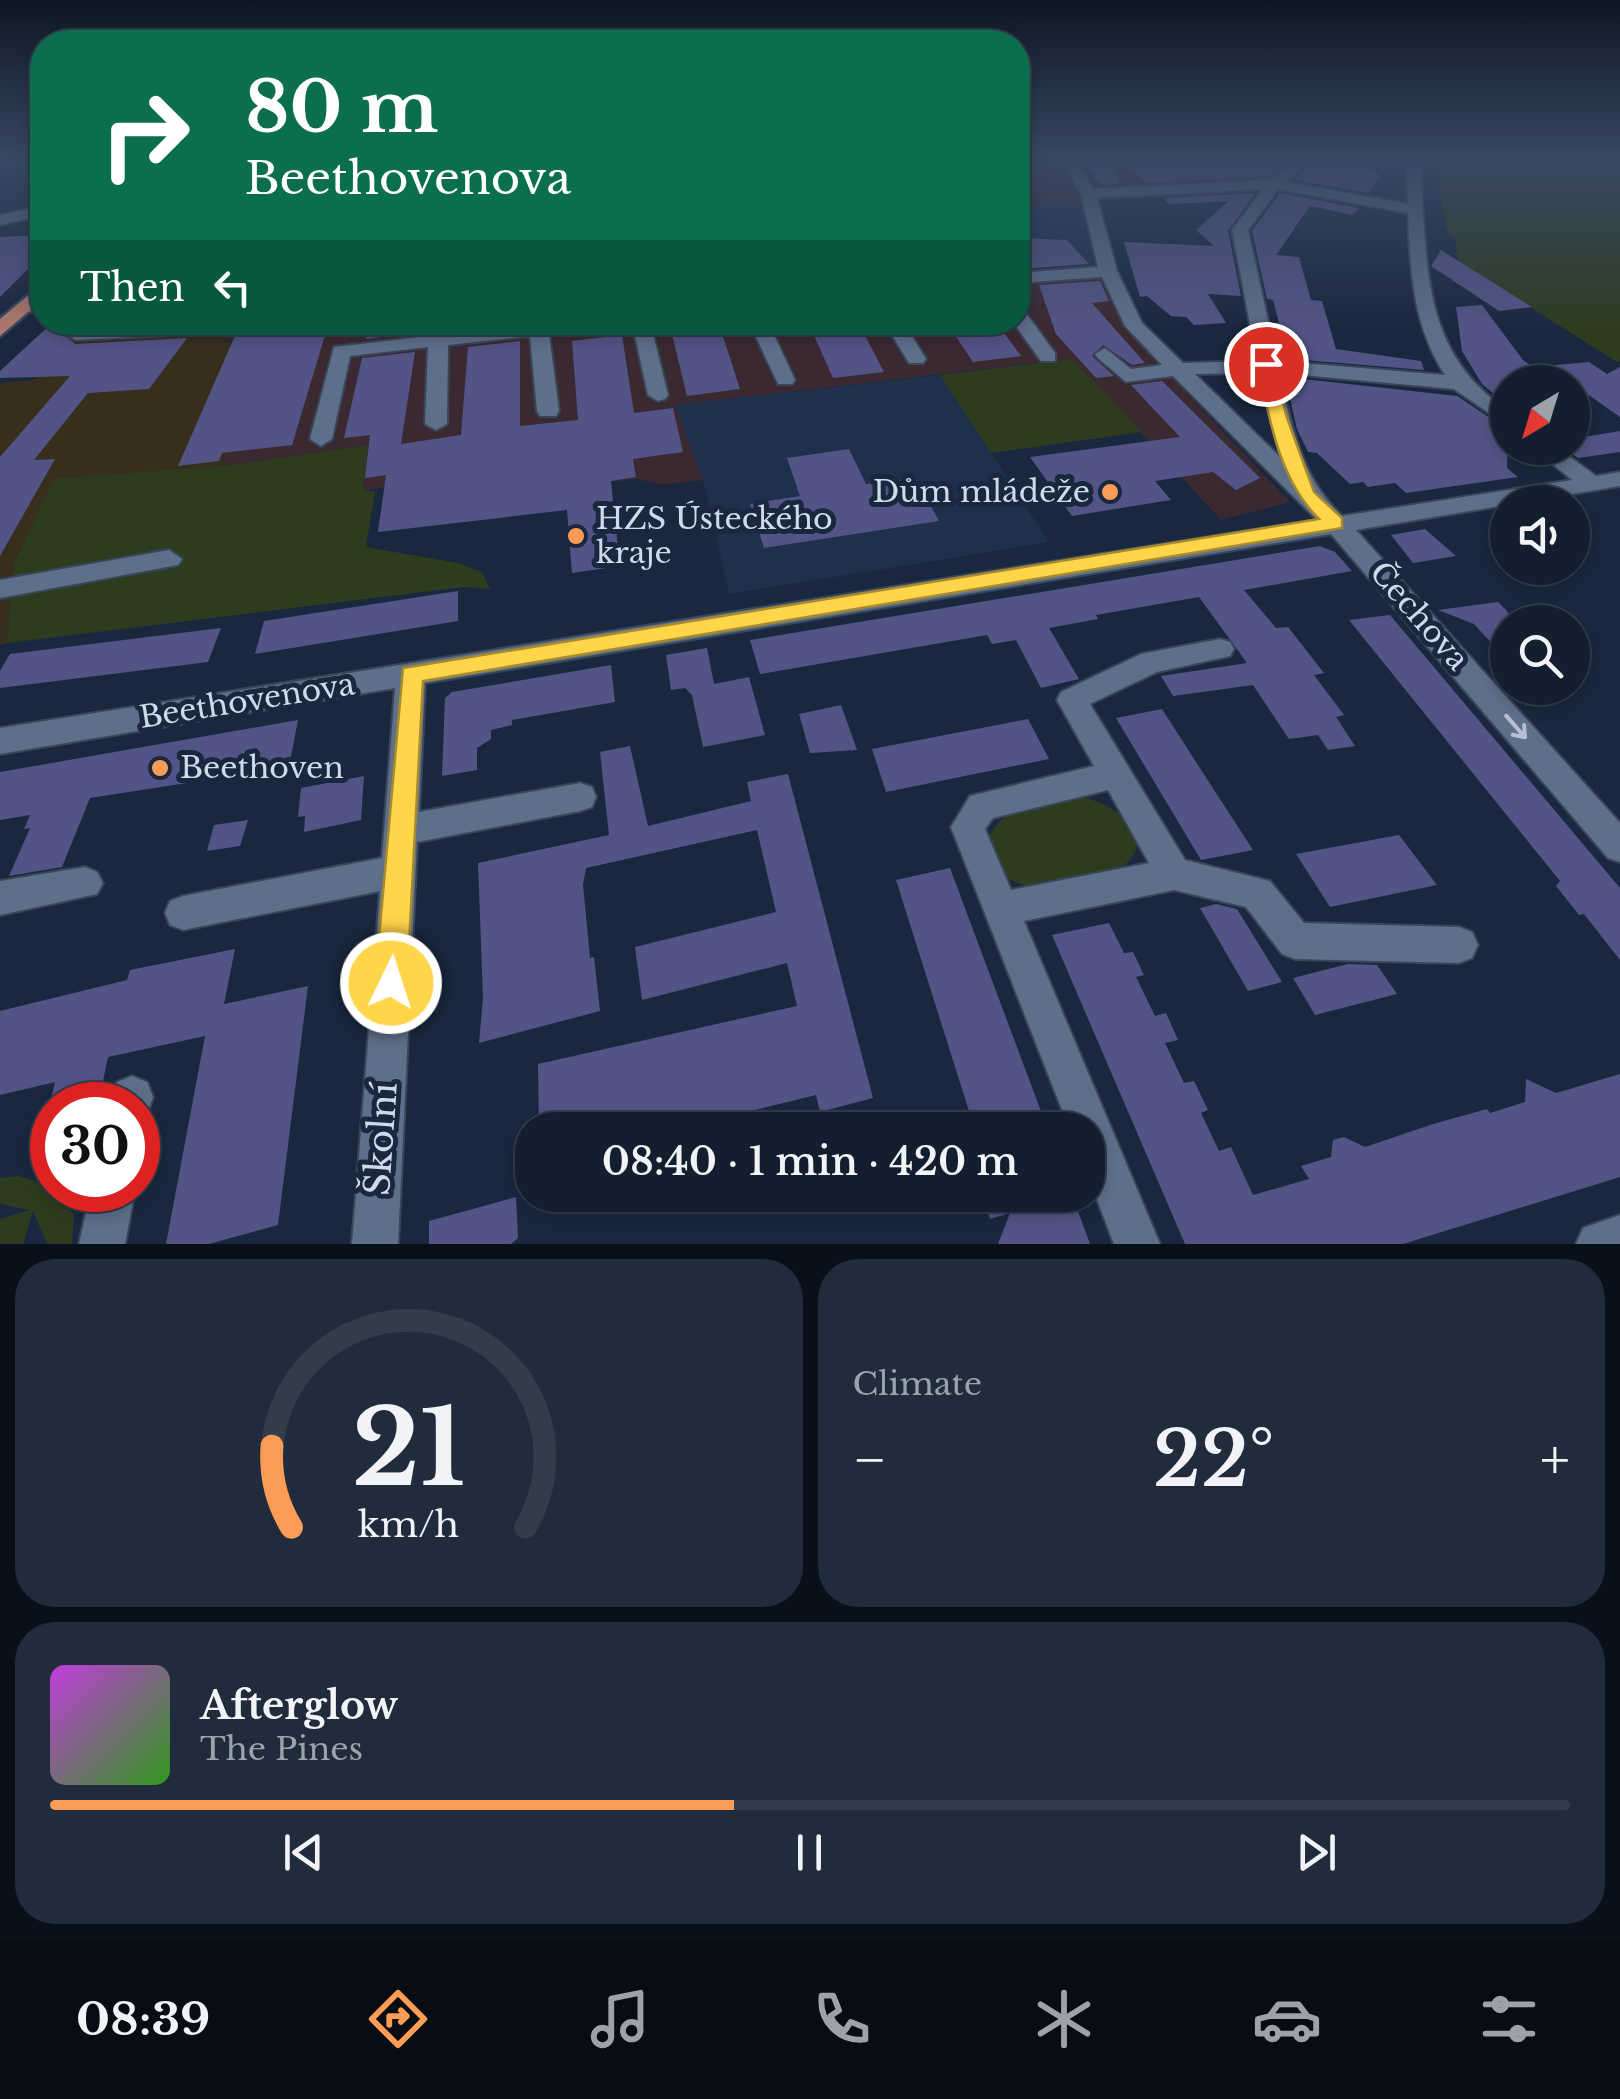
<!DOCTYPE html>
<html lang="en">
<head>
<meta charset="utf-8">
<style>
	body { margin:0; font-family:"Libre Baskerville",serif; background:#202b3b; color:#f1f3f6; height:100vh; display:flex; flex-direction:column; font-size:38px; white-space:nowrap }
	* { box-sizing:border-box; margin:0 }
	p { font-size:32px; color:#9da2aa }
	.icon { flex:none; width:55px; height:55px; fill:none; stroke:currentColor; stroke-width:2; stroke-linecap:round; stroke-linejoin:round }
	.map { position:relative; height:1244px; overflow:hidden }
	.drawer { display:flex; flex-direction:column; gap:15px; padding:15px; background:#0a101a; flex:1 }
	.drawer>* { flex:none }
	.hud { position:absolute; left:30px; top:30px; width:1000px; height:305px; border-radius:40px; box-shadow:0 5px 15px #0003,0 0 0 2px #323c4b; background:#0b6e4f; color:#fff; overflow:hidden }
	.needle { width:65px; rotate:218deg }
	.tools { position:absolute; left:1490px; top:365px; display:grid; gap:20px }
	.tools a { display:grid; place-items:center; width:100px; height:100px; border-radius:50%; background:#131e2f; box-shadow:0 5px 15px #0003,0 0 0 2px #323c4b; font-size:50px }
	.speed { position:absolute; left:30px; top:1082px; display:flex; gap:20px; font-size:50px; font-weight:700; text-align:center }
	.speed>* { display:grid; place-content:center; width:130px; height:130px; border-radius:50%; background:#131e2f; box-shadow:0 5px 15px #0003,0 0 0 2px #323c4b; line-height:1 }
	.speed .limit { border:15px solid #d22; background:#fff; color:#111 }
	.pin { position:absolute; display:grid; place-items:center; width:85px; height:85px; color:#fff; margin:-42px; border:5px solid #fff; border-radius:50%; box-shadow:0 2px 10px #0007 }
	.me { position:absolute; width:110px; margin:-55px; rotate:4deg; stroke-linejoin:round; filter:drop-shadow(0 0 8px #0008) }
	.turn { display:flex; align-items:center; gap:35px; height:210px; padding:0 50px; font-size:45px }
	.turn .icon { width:130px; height:130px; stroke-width:2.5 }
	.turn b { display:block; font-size:70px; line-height:85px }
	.then { display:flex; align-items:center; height:95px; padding:0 50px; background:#0003; gap:20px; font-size:38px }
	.big { font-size:75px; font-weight:600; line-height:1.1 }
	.drawer .widget { flex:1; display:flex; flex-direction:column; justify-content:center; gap:15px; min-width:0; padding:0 35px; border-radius:40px; background:#202b3b }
	.drawer .dial { align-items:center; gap:0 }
	.dial svg { height:260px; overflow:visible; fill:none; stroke:#323c4b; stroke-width:7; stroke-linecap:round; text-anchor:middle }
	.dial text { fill:#f1f3f6; stroke:none }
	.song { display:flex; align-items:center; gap:30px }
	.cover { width:120px; height:120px; border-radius:15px; background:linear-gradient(135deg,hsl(290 70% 55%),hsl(110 70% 35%)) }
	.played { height:10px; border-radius:5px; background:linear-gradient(90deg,#fd9c56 45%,#323c4b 45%) }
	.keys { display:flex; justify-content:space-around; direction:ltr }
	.heat { display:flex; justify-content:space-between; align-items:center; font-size:55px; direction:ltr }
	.drawer .tiles { flex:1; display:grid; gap:15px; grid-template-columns:1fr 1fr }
	.widget:last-child { grid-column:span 2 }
	.trip { position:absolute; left:515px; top:1112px; width:590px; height:100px; border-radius:40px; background:#131e2f; box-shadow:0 5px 15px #0003,0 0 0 2px #323c4b; font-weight:600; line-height:100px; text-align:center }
	.menu { display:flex; height:160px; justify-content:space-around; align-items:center; background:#080c13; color:#9da2aa }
	.menu .icon { width:70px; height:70px }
	.menu .current { color:#fd9c56 }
	.menu b { font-size:45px; color:#f1f3f6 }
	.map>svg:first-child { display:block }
	.commercial { fill:#372e1e }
	.industrial { fill:#3b2932 }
	.built { fill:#1f304d }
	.green { fill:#2d3c1f }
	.building { fill:#535486 }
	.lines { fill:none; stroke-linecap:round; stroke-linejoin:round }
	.minor-casing { stroke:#394558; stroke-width:4 }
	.major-casing { stroke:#394558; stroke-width:5 }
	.minor { fill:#5e6f8a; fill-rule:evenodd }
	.major { fill:#ae796d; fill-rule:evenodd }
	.oneway { stroke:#b4bfd1 }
	.route { fill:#ffd54a; stroke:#a68a30; stroke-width:2.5 }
	.poi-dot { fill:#fd9c56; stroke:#19283f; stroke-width:4 }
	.labels { text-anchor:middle; stroke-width:10; stroke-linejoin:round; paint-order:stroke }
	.poi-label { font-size:30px; fill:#d0dae9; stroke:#19283f; text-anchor:start }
	.street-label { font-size:30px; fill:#d0dae9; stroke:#19283f }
	.near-street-label { font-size:35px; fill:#d0dae9; stroke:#19283f }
</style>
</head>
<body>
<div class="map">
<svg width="1620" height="1244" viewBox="0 0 1620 1244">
	<rect width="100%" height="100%" fill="#19283f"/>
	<path class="commercial" d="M108,323H234L224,342L269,338L223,466L180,470L14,563L7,643L0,645V383L32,380L80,354L59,342Z"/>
	<g class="industrial">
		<path d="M1018,158H1058L1083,202L1018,207Z"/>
		<path d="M1079,158H1620V160L1436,170L1402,164L1267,180L1098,189Z"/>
		<path d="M1098,270L1124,327L1290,502L1221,520L1072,359L676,405L703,480L663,485L638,479L612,482L608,460L363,490L367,445L223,466L268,338L224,341L234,323L1018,322V278Z"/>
	</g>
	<g class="built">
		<path d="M1083,202L1098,270L1018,278V207Z"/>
		<path d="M940,375L1049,542L729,594L703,480L675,405Z"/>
	</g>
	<g class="green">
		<path d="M1620,160V361L1617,362L1459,262L1455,237L1448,235L1436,170Z"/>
		<path d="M1072,359L1142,432L991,453L940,375Z"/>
		<path d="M368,445L363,489L375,492L366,547L458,563L482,572L490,589L464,587L7,643L14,563L54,479L223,466Z"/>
		<path d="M1084,797C1108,804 1156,827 1130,860C1116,878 1039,892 1018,883C1002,877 995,865 985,852C993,804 1042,799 1084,797Z"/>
		<path d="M18,1176L52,1186L74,1215L72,1244H47L33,1211L23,1244H0V1219L30,1210L0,1204V1178Z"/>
	</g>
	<g class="building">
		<path d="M1082,158H1110L1119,184L1101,185Z"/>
		<path d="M1163,158H1357L1381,176L1369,193L1295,180L1305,170L1296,163L1269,176L1146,183L1125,163Z"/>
		<path d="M1255,193L1228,231L1241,296L1208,294L1226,323L1194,325L1186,317L1171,316L1147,296L1140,297L1124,242L1214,246L1196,230L1229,201L1169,204L1163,198Z"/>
		<path d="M1280,193L1359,208L1353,215L1310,206L1276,255L1299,257L1311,300L1322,301L1336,349L1421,361L1424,370L1280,358L1277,345L1285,346L1273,300L1267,299L1252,231Z"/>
		<path d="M42,235V255L0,297V237Z"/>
		<path d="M1018,238L1067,240L1089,264L1018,269Z"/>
		<path d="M1441,250L1532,307L1499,311L1431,266Z"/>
		<path d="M1100,281L1109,301L1092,303L1145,363L1132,365L1103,345L1092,356L1114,376L1096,378L1056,334L1039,285Z"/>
		<path d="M1482,305L1523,360L1548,378L1508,382V405L1482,384L1462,351L1456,307Z"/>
		<path d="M241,322H329L292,445L222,453L219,461L178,466Z"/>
		<path d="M370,322H420L418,333L366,339Z"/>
		<path d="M808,322H858L884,372L833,378Z"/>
		<path d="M946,322H996L1021,356L973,362Z"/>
		<path d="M52,323H88L73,325L62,333L75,344L187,338L149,389L88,393L34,460L55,459L0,556V457L70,376L0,378V371Z"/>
		<path d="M719,324L740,389L687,396L671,330Z"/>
		<path d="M622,335L634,413L673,408L683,452L633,459L636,477L611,481L620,566L572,573L567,510L378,532L386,475L365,478L370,435L344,438L362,358L415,352L401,444L461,435L468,347L520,341V426L578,420L572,341Z"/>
		<path d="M1589,362L1607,374L1620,367V417L1590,396L1576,392L1572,382L1545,366Z"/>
		<path d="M1285,377L1457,396L1508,430L1507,468L1518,477L1406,493L1395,483L1368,487L1363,482L1350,484L1317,453L1308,452L1297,429Z"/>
		<path d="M1162,381L1260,478L1236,490L1213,472L1155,481L1171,500L1072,516L1030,457L1180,437L1131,385Z"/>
		<path d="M1620,431V452L1578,458L1564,448H1572V439Z"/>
		<path d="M849,449L866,484L916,479L939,521L764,548L750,504L800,496L787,458Z"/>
		<path d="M1425,529L1456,556L1413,563L1391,535Z"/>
		<path d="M1320,546L1335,552L1352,571L1244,590L1276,628L1288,627L1324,673L1314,675L1344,715L1336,717L1355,746L1328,750L1318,735L1289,739L1253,685L1173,696L1161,676L1247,663L1199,597L1096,615L1098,619L1049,628L1079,679L1041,688L1016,640L992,644L987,635L760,674L750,640Z"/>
		<path d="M458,591V621L255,654L264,621Z"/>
		<path d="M1498,602L1508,612V661L1474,624L1438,610Z"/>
		<path d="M1390,615L1620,888V960L1584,914L1579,915L1556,886L1560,881L1349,620Z"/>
		<path d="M221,628L208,662L0,688V671L10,654Z"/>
		<path d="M707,648L714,684L749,677L765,735L703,747L692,695L685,688L671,690L666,655Z"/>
		<path d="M611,665L615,702L512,720V725L491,730V739L477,748V770L442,776L445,698L452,692Z"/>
		<path d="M841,705L857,750L810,753L799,714Z"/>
		<path d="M1162,709L1205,776L1253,850L1201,860L1116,718Z"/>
		<path d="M1028,719L1049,759L886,792L872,749Z"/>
		<path d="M298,720L289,767L90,798L62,867L9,876L30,828L24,829L30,815L0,820V772Z"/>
		<path d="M630,746L648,826L751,801L747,782L788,774L873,1098L820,1112L816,1095L674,1130H539L538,1064L797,1006L787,963L642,1000L635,947L776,912L757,830L586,868L583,885L590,958L594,957L600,1011L479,1043L483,998L478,863L609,835L600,752Z"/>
		<path d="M364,776L361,820L304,832L305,816L298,817L301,788Z"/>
		<path d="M248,820L240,846L207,851L214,825Z"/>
		<path d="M1399,835L1437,885L1330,907L1296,854Z"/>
		<path d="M950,868L981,951L1048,1130H975L896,880Z"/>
		<path d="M1216,904L1237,909L1282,982L1248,991L1200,908Z"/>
		<path d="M1109,923L1124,953L1133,952L1144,975L1136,977L1155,1016L1166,1013L1178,1040L1165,1043L1184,1083L1194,1081L1208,1110L1201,1113L1219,1151L1231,1147L1253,1195L1309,1179L1301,1166L1331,1157L1333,1140L1344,1137L1365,1147L1433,1124L1487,1109L1490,1113L1525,1102L1526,1079L1556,1093L1620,1074V1177L1403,1244H1185L1052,935Z"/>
		<path d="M235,949L224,1004L308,986L278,1225L209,1244H166L205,1036L108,1057L102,1086L51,1099L55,1082L0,1095V1011L127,980L130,970Z"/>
		<path d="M1348,964L1377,965L1397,994L1315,1015L1293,978Z"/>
		<path d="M983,1195H1072L1090,1244H998L1010,1213L990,1219Z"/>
		<path d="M516,1197L518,1238L511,1244H429V1221Z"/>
	</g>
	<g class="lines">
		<defs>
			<g id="minor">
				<path d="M1060,158H1074L1093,189L1270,180L1294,166L1301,170L1286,182L1408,204L1406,167L1413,158H1425L1420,167C1428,261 1419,352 1508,410V426L1454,389L1280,373C1291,428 1302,478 1342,516L1572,480L1533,448H1558L1596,476L1620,472V486L1356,530L1620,823V862L1608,858L1331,534L425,683L419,812L580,783L592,787L596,797L592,807L580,811L417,842L398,1244H352L380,891L183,930L170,925L165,913L170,901L183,896L382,858L395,688L0,754V728L1317,520L1173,376L1126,382L1098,358L1095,354L1105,348L1131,369L1162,365L1125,326L1102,277L1018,283V273L1098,267L1081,194ZM1263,189L1232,230L1257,361L1183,363L1142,323L1117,271L1097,198ZM1278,189L1408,213C1410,270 1413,326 1445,375L1277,361L1248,230ZM1259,373L1281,458L1195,374Z"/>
				<path d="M42,206V215L0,225V215Z"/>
				<path d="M42,301V311L25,312L16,307Z"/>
				<path d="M1018,310L1025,312L1055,353V361H1041L1013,322H1018Z"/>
				<path d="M549,322H614L605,328L549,334L559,411L556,416H540L537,411L530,336L448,345L447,424L436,430L425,424L428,347L350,356L332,439L321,446L310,439L334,347Z"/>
				<path d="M632,322H650L668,395L665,399L658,401L648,395Z"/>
				<path d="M749,322H768L795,380L792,384H778Z"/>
				<path d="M884,322H903L926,359L923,363H909Z"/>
				<path d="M224,323V331L217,333L75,340L66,334L75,328Z"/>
				<path d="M169,550L182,559L178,565L0,598V580Z"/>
				<path d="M1220,639L1230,642L1234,649L1230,656L1157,672L1090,704L1185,860L1270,881L1304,923L1459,927L1472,932L1478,945L1472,958L1459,963L1295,959L1282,954L1246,907L1174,890L1024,921L1160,1244H1114L1088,1176V1130H1070L951,827L970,796L1094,766L1057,700L1061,692L1141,654ZM1108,790L1149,863L1011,890L985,829L993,818Z"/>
				<path d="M85,867L97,872L103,883L97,894L0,915V881Z"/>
				<path d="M132,1076L147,1082L153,1097L145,1120L138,1123V1105H109L117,1082Z"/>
				<path d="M91,1190H135L125,1244H79Z"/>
				<path d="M1620,1215V1244H1576L1583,1228Z"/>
			</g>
			<path id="major" d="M42,284V300L0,336V319Z"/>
		</defs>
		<use href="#minor" class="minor-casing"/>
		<use href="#major" class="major-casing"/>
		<use href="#minor" class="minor"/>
		<use href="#major" class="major"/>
	</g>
	<defs><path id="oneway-shaft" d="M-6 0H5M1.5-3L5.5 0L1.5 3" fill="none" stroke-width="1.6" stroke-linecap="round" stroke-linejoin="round" transform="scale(2.5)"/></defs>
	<use class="oneway" href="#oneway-shaft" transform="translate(1516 727) rotate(49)"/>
	<linearGradient id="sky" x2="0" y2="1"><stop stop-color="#0e1623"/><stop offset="0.48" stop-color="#384863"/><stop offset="1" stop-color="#384863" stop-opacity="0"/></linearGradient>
	<rect width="1620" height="332" fill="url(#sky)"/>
	<path class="route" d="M1266,359L1274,364L1286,415L1314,492L1342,518V528L423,681L407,983L402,994L391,999L380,994L375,983L403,668L1319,519C1279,480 1269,418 1258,364Z"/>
	<g class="poi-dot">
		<circle cx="1110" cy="492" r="10"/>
		<circle cx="576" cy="536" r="10"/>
		<circle cx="160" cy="768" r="10"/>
	</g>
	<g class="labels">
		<g class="poi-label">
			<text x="1090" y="502" text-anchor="end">Dům mládeže</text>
			<text x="596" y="529">HZS Ústeckého<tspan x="596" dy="34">kraje</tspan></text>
			<text x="180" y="778">Beethoven</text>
		</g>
		<g class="street-label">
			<text transform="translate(1419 616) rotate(49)" y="10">Čechova</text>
			<text transform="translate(247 701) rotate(-9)" y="10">Beethovenova</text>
		</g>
		<g class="near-street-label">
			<text transform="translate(381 1139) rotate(-86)" y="12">Školní</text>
		</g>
	</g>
</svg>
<div class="tools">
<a><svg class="needle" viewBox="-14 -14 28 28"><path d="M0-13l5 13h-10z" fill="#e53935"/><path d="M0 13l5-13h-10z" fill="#9da2aa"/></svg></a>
<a><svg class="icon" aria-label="sound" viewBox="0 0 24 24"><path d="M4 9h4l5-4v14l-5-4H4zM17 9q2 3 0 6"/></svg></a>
<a><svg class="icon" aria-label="search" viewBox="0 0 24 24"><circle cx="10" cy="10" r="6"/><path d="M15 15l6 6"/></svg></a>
</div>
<div class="speed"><div class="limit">30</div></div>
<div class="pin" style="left:1266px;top:364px;background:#d93025"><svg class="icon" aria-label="arrive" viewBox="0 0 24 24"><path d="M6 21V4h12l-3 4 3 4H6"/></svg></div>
<svg class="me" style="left:391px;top:983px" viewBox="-20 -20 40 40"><circle r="17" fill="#ffd54a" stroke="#fff" stroke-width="3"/><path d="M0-11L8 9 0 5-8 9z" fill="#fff"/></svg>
<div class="trip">08:40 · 1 min · 420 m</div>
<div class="hud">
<div class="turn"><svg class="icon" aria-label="right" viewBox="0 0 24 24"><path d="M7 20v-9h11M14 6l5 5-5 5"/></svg><div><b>80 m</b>Beethovenova</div></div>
<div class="then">Then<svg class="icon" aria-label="left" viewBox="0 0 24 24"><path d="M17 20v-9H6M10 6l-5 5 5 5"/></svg></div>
</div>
</div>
<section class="drawer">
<div class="tiles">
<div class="widget dial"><svg viewBox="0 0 100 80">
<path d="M14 69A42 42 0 1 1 86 69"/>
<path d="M14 69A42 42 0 0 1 8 44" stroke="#fd9c56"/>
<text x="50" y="56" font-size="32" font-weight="700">21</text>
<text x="50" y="72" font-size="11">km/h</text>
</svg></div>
<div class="widget"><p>Climate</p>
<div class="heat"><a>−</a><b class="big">22°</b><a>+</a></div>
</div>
<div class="widget">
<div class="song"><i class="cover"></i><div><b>Afterglow</b><p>The Pines</p></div></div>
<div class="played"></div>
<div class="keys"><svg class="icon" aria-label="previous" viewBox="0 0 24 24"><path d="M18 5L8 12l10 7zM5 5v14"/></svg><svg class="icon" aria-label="pause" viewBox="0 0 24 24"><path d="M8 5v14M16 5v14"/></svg><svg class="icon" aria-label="next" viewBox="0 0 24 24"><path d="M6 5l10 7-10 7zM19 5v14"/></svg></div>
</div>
</div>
</section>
<nav class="menu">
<b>08:39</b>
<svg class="icon current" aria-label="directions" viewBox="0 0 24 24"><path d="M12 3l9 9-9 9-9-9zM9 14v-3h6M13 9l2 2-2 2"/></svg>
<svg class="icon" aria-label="music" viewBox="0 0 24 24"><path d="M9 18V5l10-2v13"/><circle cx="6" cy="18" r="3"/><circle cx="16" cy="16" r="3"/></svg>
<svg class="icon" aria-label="phone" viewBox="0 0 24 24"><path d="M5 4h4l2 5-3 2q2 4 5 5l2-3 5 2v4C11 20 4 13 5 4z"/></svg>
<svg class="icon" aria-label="climate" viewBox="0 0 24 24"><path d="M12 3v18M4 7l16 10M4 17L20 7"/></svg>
<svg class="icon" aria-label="car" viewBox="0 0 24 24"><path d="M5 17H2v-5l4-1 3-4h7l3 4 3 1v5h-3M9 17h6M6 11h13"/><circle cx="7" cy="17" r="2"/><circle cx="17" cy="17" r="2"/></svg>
<svg class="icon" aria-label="filters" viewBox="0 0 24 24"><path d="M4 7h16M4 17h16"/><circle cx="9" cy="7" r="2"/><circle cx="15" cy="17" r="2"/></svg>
</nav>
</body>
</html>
